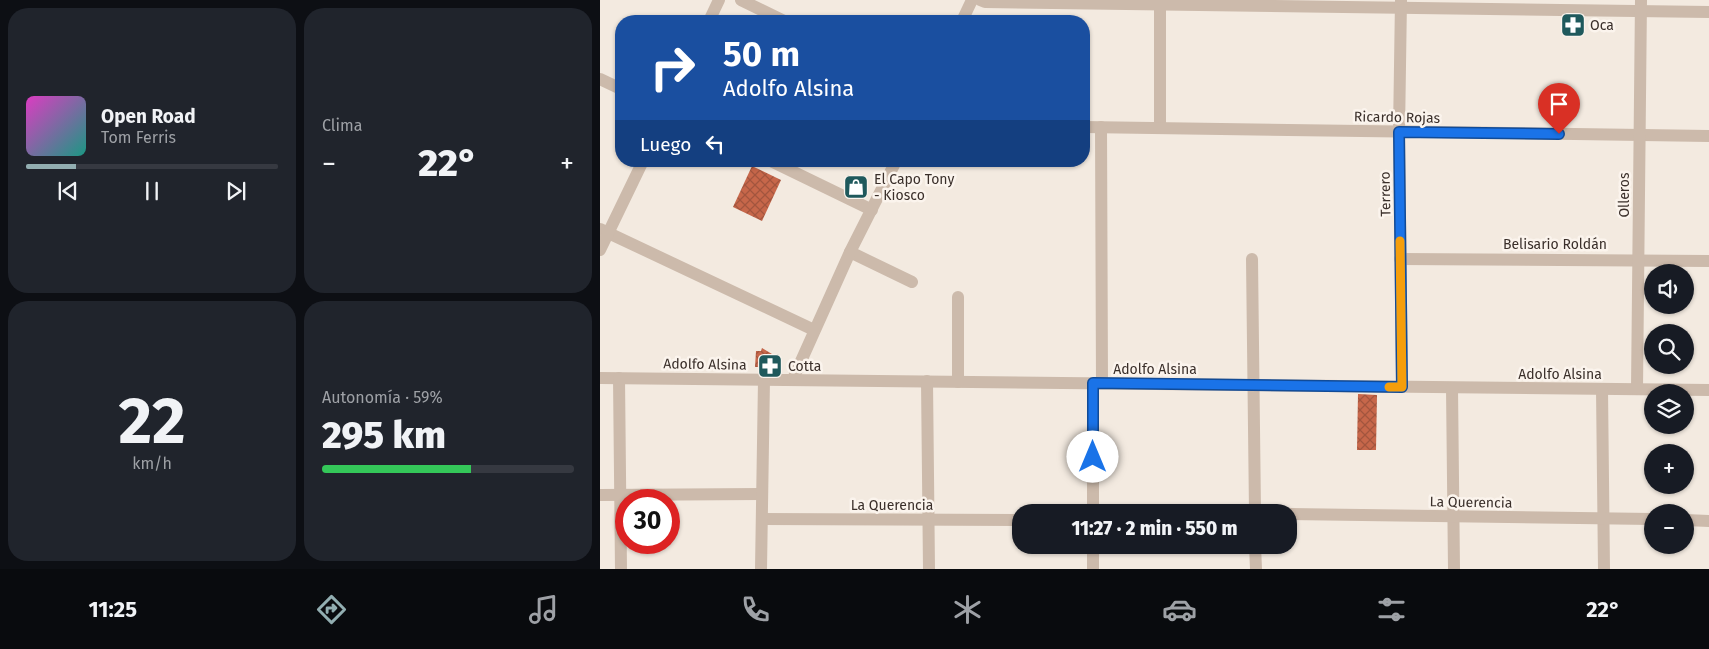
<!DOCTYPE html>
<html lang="es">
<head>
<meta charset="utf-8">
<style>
	body { margin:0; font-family:"Fira Sans",sans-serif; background:#20242c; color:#f1f3f6; height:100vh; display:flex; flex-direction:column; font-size:19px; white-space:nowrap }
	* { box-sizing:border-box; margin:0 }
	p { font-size:16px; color:#9ea1a6 }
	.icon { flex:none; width:28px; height:28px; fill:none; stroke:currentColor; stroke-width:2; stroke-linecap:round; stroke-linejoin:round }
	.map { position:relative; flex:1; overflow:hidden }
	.side { display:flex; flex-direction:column; gap:8px; padding:8px; background:#0d0f14; width:600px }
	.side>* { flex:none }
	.guide { position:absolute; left:15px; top:15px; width:475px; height:152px; border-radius:20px; box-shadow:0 1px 4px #0004; background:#1a4fa0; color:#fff; overflow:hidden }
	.controls { position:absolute; left:1044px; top:264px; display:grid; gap:10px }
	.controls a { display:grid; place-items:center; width:50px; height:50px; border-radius:50%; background:#171b24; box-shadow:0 1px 4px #0004; font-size:25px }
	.speed { position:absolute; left:15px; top:489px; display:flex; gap:10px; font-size:25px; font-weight:700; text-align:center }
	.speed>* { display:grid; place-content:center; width:65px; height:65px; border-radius:50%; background:#171b24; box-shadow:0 1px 4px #0004; line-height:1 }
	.speed .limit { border:8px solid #d22; background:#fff; color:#111 }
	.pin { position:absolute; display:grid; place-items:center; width:42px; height:42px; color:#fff; margin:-51px -21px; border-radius:50% 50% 50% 0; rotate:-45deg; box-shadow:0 0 5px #0007 }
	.pin .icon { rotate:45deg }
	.me { position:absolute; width:55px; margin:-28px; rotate:0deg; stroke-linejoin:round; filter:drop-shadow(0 0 4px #0008) }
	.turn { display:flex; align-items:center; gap:18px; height:105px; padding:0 25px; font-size:22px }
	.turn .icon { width:65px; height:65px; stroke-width:2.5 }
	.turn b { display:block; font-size:35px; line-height:42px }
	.then { display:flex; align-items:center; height:48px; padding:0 25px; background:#0003; gap:10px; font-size:19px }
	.big { font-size:38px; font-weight:800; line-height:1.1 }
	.side .tile { flex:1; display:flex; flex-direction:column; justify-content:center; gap:8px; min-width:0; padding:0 18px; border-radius:20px; background:#20242c }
	.side .dial { align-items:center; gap:0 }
	.dial b { font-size:65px; line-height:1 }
	.song { display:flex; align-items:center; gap:15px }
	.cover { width:60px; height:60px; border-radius:8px; background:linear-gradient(135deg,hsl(310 70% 55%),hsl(170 70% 35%)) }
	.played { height:5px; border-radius:2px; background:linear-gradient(90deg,#92aeb1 20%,#363941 20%) }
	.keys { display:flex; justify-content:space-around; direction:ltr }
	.heat { display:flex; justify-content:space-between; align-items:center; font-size:28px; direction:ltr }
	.charge { height:8px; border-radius:4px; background:linear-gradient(90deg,#34c759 59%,#363941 0) }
	.side .tiles { flex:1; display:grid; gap:8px; grid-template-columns:repeat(2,1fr) }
	.trip { position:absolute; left:412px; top:504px; width:285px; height:50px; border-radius:20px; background:#171b24; box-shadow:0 1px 4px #0004; font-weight:800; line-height:50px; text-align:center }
	.tabs { display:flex; height:80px; justify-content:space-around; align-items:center; background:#090b0e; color:#9ea1a6 }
	.tabs .icon { width:35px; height:35px }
	.tabs .current { color:#92aeb1 }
	.tabs b { font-size:22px; color:#f1f3f6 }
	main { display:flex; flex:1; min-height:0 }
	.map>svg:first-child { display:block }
	.building { fill:url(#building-cross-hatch) }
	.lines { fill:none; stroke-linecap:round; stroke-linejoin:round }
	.minor { stroke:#ccbaab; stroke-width:12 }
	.route-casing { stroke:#114b97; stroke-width:12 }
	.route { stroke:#1a73e8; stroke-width:9 }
	.slow { stroke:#f59e0b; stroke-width:9 }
	.labels { text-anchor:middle; stroke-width:5; stroke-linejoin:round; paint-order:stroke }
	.poi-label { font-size:14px; fill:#3a2f2a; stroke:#fbf4ed; text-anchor:start }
	.street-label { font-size:14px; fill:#3a2f2a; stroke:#fbf4ed }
</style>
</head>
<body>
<main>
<section class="side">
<div class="tiles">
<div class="tile">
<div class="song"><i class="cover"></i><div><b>Open Road</b><p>Tom Ferris</p></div></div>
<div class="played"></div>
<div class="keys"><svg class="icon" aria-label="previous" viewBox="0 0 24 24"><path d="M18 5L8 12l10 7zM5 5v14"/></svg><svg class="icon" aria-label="pause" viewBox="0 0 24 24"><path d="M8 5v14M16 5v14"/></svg><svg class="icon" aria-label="next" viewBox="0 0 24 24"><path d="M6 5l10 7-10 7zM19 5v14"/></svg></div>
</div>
<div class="tile"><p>Clima</p>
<div class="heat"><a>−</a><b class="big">22°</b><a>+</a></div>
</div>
<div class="tile dial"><b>22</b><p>km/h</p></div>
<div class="tile"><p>Autonomía · 59%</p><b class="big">295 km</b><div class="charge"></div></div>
</div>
</section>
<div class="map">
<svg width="1109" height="569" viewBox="0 0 1109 569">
	<defs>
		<pattern id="building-cross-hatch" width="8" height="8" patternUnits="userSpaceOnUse" patternTransform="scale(1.25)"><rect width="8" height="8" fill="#c7674a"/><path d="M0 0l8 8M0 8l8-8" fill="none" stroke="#a3553e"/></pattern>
	</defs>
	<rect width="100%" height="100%" fill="#f3eae0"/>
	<g class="building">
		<path d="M152,166L181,180L162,221L133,207Z"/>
		<path d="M162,348L172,354V367H155L156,351H161Z"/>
		<path d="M758,394L777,395L776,450H757Z"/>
	</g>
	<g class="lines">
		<g class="minor">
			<path d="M141,0L184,21"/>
			<path d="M380,0L385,2L1109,12"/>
			<path d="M560,0V128"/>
			<path d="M801,0L799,132L802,387"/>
			<path d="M109,21L119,0"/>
			<path d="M362,21L372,0"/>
			<path d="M0,79L21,89"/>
			<path d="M484,127L1109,136"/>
			<path d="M501,127L502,383"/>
			<path d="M171,161L272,210"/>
			<path d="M0,229L214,330"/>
			<path d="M0,250L43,161"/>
			<path d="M250,252L312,282"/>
			<path d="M652,259L655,512"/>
			<path d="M800,259L1109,261"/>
			<path d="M0,378L1109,390"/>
			<path d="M19,378L21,569"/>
			<path d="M193,379L250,252L296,161"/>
			<path d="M327,381L329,569"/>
			<path d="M358,382V297"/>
			<path d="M852,388L854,569"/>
			<path d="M1002,389L1004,569"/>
			<path d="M1037,389L1041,0"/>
			<path d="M0,495L162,494"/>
			<path d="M493,512V383"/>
			<path d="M689,514L1052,519"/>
			<path d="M162,519L421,520"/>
			<path d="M1085,520L1109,521"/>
			<path d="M493,545V569"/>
			<path d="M655,545L656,569"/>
			<path d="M161,569L164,380"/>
		</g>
	</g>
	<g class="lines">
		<defs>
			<path id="route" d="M493,457V383L802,387L799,132L959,134"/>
		</defs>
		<use href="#route" class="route-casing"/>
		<use href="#route" class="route"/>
		<path class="slow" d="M789,387H802L800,241"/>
	</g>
	<defs>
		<symbol id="pharmacy-square" viewBox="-11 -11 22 22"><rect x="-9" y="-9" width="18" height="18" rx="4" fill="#1f595c" stroke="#fbf4ed"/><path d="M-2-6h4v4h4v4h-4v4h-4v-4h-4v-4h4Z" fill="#fff"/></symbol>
		<symbol id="shop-square" viewBox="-11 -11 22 22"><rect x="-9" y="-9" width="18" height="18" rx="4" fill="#1f595c" stroke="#fbf4ed"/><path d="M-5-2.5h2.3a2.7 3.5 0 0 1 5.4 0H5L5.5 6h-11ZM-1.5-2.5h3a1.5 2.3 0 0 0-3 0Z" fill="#fff"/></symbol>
	</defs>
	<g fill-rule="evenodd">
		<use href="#pharmacy-square" x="959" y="11" width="28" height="28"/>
		<use href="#shop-square" x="242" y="173" width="28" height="28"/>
		<use href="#pharmacy-square" x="156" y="352" width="28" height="28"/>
	</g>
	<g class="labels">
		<g class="poi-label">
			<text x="990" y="30">Oca</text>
			<text x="274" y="184">El Capo Tony<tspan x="274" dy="16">- Kiosco</tspan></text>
			<text x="188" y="371">Cotta</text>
		</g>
		<g class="street-label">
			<text transform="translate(797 117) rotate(1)" y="5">Ricardo Rojas</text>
			<text transform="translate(785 194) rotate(-91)" y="5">Terrero</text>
			<text transform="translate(1024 195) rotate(-90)" y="5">Olleros</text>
			<text x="955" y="249">Belisario Roldán</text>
			<text transform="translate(105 364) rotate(1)" y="5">Adolfo Alsina</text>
			<text x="555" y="374">Adolfo Alsina</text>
			<text x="960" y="379">Adolfo Alsina</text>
			<text transform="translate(871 502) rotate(1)" y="5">La Querencia</text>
			<text x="292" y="510">La Querencia</text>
		</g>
	</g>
</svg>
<div class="controls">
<a><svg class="icon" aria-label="sound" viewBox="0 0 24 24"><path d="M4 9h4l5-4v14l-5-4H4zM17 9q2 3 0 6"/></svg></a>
<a><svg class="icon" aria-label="search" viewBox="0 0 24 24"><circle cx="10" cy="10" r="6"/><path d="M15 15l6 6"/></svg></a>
<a><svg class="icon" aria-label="layers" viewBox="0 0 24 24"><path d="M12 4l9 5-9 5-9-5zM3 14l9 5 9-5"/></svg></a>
<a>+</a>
<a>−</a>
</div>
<div class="speed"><div class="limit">30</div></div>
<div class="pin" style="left:959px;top:134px;background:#d93025"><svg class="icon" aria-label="arrive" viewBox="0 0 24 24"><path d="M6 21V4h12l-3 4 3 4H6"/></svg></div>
<svg class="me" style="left:493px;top:457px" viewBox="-20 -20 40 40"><circle r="19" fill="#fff"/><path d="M0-13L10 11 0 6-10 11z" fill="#1a73e8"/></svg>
<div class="trip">11:27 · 2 min · 550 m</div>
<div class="guide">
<div class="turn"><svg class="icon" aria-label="right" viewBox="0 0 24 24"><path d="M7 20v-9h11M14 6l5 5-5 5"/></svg><div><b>50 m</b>Adolfo Alsina</div></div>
<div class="then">Luego<svg class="icon" aria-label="left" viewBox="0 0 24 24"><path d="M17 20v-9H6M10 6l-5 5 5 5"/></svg></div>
</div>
</div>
</main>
<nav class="tabs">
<b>11:25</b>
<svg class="icon current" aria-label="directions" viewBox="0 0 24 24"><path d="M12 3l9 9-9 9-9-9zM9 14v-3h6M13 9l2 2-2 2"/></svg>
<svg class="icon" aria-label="music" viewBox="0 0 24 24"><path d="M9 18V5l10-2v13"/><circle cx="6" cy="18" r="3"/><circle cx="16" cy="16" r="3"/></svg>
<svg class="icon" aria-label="phone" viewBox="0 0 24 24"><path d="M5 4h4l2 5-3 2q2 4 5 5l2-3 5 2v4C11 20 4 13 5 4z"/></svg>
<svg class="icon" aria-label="climate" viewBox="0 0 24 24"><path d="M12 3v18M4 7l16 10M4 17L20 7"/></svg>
<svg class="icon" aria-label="car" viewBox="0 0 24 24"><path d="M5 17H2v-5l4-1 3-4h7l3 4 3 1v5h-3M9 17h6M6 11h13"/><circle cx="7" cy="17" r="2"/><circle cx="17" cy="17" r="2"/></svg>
<svg class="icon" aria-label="filters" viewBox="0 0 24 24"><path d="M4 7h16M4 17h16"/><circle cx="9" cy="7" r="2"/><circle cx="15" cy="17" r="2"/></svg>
<b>22°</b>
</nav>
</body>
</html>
